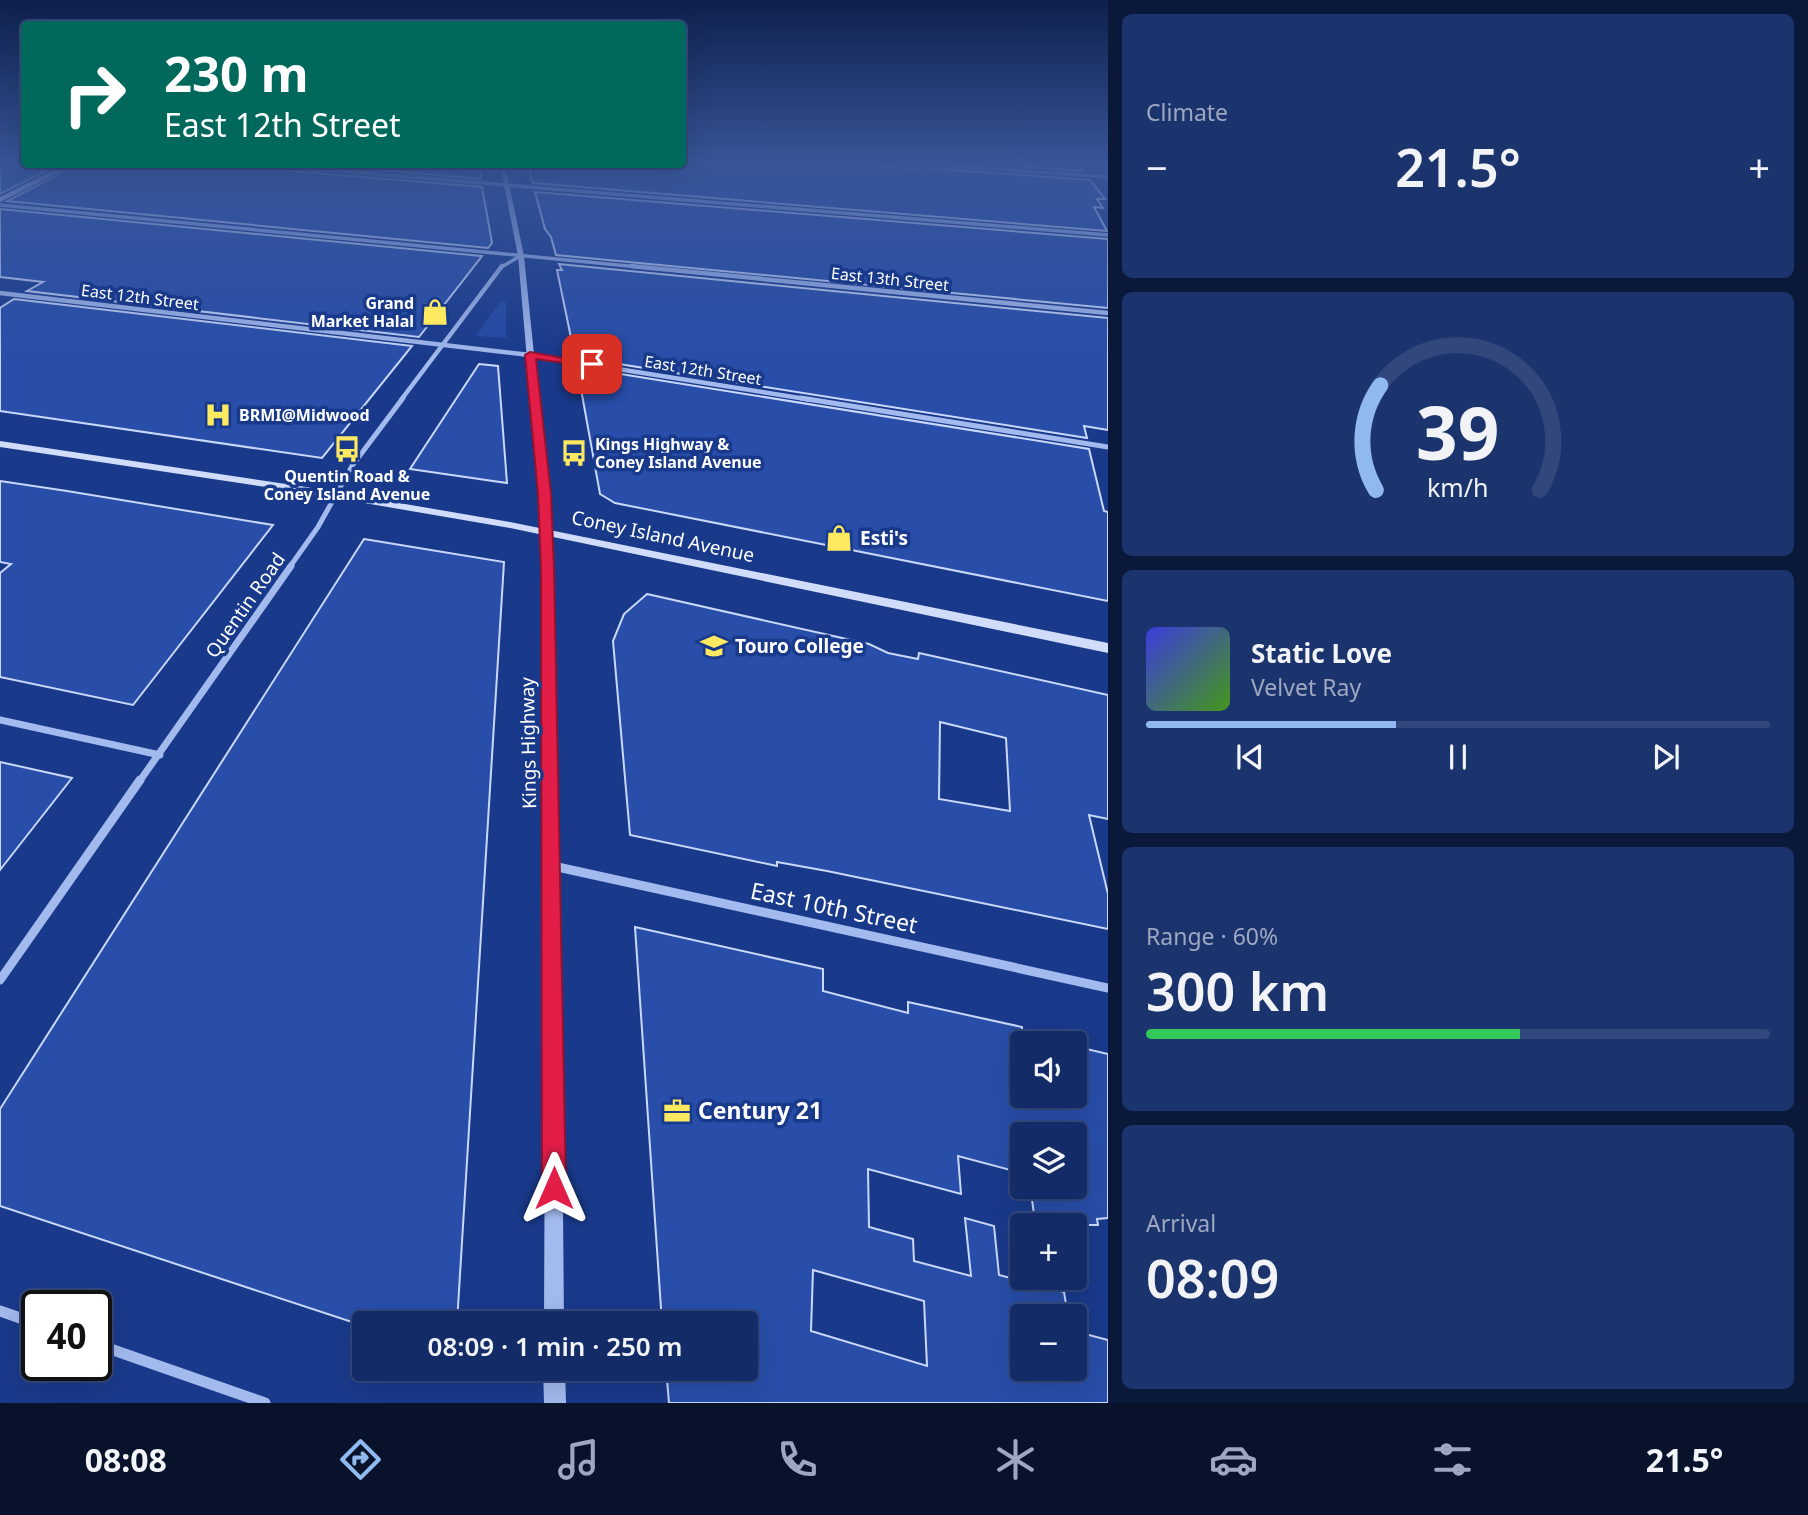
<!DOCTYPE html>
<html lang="en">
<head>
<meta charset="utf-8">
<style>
	body { margin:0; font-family:"Noto Sans",sans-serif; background:#1c346e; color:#f1f3f6; height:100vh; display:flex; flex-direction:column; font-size:26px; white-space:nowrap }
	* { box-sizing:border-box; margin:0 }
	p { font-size:23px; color:#9da7c0 }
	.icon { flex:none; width:38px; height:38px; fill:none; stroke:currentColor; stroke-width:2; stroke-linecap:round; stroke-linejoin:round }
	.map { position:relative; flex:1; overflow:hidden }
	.details { display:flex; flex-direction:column; gap:14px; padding:14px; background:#0a1839; width:700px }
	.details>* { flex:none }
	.hud { position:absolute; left:21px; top:21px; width:665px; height:147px; border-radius:7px; box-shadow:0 7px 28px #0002,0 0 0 2px #32487c; background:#00695c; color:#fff; overflow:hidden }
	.controls { position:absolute; left:1010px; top:1031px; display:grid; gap:14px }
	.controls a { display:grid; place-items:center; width:77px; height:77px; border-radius:7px; background:#132c68; box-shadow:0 7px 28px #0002,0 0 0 2px #32487c; font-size:35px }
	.speed { position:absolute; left:21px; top:1290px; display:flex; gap:14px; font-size:35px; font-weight:700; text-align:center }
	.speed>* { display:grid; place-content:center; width:91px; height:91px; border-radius:50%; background:#132c68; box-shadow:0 7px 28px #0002,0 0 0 2px #32487c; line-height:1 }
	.speed .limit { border:4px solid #111; border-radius:10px; background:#fff; color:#111 }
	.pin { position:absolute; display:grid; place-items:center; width:60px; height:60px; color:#fff; margin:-30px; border-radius:14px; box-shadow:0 4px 10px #0006 }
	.me { position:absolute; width:77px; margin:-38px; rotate:0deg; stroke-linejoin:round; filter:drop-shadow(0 0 5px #0008) }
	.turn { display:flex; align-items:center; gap:24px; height:147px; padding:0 28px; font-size:32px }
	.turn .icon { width:91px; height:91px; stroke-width:2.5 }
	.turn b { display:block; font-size:49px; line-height:60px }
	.big { font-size:52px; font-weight:600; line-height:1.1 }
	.details .widget { flex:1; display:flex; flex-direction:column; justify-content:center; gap:10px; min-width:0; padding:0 24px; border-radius:10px; background:#1c346e }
	.details .dial { align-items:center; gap:0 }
	.dial svg { height:182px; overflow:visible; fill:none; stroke:#32487c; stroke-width:7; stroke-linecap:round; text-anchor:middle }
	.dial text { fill:#f1f3f6; stroke:none }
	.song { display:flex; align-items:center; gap:21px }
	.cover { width:84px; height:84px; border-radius:10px; background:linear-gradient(135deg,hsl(240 70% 55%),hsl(100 70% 35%)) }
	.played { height:7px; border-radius:4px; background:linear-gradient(90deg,#90b9f0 40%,#32487c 40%) }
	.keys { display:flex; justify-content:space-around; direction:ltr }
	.heat { display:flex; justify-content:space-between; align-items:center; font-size:38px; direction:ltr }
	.charge { height:10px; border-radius:5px; background:linear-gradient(90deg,#34c759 60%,#32487c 0) }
	.trip { position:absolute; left:352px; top:1311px; width:406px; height:70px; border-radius:7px; background:#132c68; box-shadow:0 7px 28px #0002,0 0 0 2px #32487c; font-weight:600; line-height:70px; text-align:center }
	.tabs { display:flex; height:112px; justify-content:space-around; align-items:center; background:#08122a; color:#9da7c0 }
	.tabs .icon { width:49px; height:49px }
	.tabs .current { color:#90b9f0 }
	.tabs b { font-size:32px; color:#f1f3f6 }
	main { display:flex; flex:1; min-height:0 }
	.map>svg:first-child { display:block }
	.green { fill:#2249a4 }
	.building { fill:#284ea9; stroke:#c9d8fa; stroke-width:2; fill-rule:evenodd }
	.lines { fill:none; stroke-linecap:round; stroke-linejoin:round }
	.minor-far5 { stroke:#a3baee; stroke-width:3.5 }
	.minor-far4 { stroke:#a3baee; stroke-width:4.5 }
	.minor-far3 { stroke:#a3baee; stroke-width:5 }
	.minor-far2 { stroke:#a3baee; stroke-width:7 }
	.minor-far1 { stroke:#a3baee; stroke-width:9 }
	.minor { stroke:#a3baee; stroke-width:11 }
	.tertiary { fill:#a3baee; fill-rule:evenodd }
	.secondary { fill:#d0dcfa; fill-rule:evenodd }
	.primary { fill:#eaefff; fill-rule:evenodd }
	.route { fill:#e11d48; stroke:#92132f; stroke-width:2 }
	.labels { text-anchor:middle; stroke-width:7; stroke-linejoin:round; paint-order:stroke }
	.far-street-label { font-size:16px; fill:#fff; stroke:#193a8b }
	.far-poi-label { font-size:16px; font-weight:bold; fill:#fff; stroke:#193a8b; text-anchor:start }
	.street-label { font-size:19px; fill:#fff; stroke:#193a8b }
	.poi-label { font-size:19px; font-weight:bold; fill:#fff; stroke:#193a8b; text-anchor:start }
	.near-street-label { font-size:23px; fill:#fff; stroke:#193a8b }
	.near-poi-label { font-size:23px; font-weight:bold; fill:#fff; stroke:#193a8b; text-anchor:start }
</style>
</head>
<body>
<main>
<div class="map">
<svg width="1108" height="1403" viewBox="0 0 1108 1403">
	<rect width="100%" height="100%" fill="#193a8b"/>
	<path class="green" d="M501,301L506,302V338L476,336Z"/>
	<g class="building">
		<path d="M0,164H59L0,194Z"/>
		<path d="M79,164H249L253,168L482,187L492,243L488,248L7,201Z"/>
		<path d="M312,164H479L481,179Z"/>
		<path d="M528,164H845L916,169V164H921L925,168L1090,180L1105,199H1097L1103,208L1094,207L1107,231L533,183Z"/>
		<path d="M989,164H1078L1083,171Z"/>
		<path d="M535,192L1108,239V308L556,255L551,237L545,229Z"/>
		<path d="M0,209L482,256L419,337L27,291L43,282L0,277Z"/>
		<path d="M559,264L1108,318V430L1084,426L1087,438L575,357L557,270H562Z"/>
		<path d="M14,299L412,346L322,458L0,411V308Z"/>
		<path d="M479,364L498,366L507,483L410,469Z"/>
		<path d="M577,367L1089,449L1104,511L1108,512V601L615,503L600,494Z"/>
		<path d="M0,481L67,491L273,525L133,705L0,677V573L11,564L0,562Z"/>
		<path d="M364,539L504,562L457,1323H355L0,1206V1109Z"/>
		<path d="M647,594L869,644L888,653L918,659L919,653L1108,695V819L1089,815L1108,894V929L827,871L777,862V866L630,835L613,641L624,614ZM940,722L1006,738L1010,811L939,799Z"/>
		<path d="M0,762L72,778L0,870Z"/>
		<path d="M635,927L823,969V991L908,1013V1002L1022,1027V1096H1074V1046L1108,1054V1218L1097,1219L1098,1225H1075L1034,1214L1030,1186H1074V1134H1022V1173L958,1156L961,1194L868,1169L869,1227L913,1239L914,1261L971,1276L965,1218L994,1226L999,1275L1064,1292L1068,1316H1022V1368H1074V1331L1108,1340V1403H669L666,1368H746V1323H662ZM813,1270L924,1301L927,1366L811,1331Z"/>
	</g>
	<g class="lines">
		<g class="minor-far5">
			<path d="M253,164L1108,235"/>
			<path d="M925,164L1108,177"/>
			<path d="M0,205L649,268"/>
			<path d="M500,268L520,256"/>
		</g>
		<g class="minor-far4">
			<path d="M631,266L1108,313"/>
			<path d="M0,293L530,355L812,400"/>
			<path d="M401,400L502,266"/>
		</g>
		<g class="minor-far3">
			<path d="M801,398L1108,447"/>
			<path d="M289,568L318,527L352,466L403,398"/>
		</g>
		<g class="minor-far2">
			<path d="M0,720L160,755"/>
			<path d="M139,782L291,566"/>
		</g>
		<g class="minor-far1">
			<path d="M553,866L1108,988"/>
			<path d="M0,980L140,780"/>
		</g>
		<g class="minor">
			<path d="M0,1311L37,1324"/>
			<path d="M96,1344L265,1403"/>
		</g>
		<g class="tertiary">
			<path d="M500,164H505L524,256L552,532L560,865L564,1323H544L546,865L542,532L518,256Z"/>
			<path d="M543,1368H565L566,1403H544Z"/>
		</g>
		<path class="secondary" d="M0,441L306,487L510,522L1108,643V653L510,528L306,493L0,447Z"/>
		<path class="primary" d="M66,164H76L0,202V197Z"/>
	</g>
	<linearGradient id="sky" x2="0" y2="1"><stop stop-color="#0e204c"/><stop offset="0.45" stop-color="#385598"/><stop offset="1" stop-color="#385598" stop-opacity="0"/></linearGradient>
	<rect width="1108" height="361" fill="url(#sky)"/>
	<path class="route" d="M530,352L597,364L592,367L536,359L551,494L554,568L566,1188L563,1197L554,1201L545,1197L542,1188L541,568L538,494L525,355Z"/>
	<defs>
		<symbol id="shop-bare" viewBox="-9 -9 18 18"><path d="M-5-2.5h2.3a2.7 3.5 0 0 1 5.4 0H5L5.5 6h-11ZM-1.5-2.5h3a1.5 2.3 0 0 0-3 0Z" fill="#ffe960" stroke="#193a8b" stroke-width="2.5" paint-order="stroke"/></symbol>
		<symbol id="hospital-bare" viewBox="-9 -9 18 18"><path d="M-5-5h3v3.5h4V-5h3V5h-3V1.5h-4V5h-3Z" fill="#ffe960" stroke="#193a8b" stroke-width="2.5" paint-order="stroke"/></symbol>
		<symbol id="bus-bare" viewBox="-9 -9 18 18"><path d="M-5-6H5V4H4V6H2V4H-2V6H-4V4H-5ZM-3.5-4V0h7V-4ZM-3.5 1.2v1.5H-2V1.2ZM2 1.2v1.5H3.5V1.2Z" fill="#ffe960" stroke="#193a8b" stroke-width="2.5" paint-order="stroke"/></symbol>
		<symbol id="university-bare" viewBox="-9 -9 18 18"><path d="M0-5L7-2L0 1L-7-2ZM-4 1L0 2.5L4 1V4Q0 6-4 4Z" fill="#ffe960" stroke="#193a8b" stroke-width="2.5" paint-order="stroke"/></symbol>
		<symbol id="office-bare" viewBox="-9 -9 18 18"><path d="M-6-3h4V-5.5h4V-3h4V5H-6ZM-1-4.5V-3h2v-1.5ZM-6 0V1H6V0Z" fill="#ffe960" stroke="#193a8b" stroke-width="2.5" paint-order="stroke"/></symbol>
	</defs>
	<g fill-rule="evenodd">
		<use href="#shop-bare" x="416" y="293" width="38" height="38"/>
		<use href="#hospital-bare" x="199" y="396" width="38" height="38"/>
		<use href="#bus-bare" x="328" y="430" width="38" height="38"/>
		<use href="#bus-bare" x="555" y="434" width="38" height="38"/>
		<use href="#shop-bare" x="820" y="519" width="38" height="38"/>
		<use href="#university-bare" x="695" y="627" width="38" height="38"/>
		<use href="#office-bare" x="658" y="1092" width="38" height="38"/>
	</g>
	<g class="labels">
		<g class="far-street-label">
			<text transform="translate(890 279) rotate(6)" y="6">East 13th Street</text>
			<text transform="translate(140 297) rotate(7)" y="6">East 12th Street</text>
			<text transform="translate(703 370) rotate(9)" y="6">East 12th Street</text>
		</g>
		<g class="far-poi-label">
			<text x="414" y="309" text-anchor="end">Grand<tspan x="414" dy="18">Market Halal</tspan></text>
			<text x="239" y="421">BRMI@Midwood</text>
			<text x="595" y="450">Kings Highway &amp;<tspan x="595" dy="18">Coney Island Avenue</tspan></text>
			<text x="347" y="482" text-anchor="middle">Quentin Road &amp;<tspan x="347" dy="18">Coney Island Avenue</tspan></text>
		</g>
		<g class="street-label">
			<text transform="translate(663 536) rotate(12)" y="7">Coney Island Avenue</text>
			<text transform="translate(245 605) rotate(-55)" y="7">Quentin Road</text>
			<text transform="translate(528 743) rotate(-91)" y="7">Kings Highway</text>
		</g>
		<g class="poi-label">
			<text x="860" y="545">Esti's</text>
			<text x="735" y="653">Touro College</text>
		</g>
		<g class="near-street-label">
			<text transform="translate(834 908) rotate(12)" y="8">East 10th Street</text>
		</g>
		<g class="near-poi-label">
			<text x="698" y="1119">Century 21</text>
		</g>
	</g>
</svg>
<div class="controls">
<a><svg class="icon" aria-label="sound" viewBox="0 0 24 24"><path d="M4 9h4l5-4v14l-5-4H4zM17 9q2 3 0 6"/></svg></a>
<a><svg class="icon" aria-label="layers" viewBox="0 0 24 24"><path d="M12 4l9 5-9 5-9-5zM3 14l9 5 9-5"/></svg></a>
<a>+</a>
<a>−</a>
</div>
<div class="speed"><div class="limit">40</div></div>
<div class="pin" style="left:592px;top:364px;background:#d93025"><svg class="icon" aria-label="arrive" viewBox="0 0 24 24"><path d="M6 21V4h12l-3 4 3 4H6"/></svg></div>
<svg class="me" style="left:554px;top:1188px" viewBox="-20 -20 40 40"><path d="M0-17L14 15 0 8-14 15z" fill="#e11d48" stroke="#fff" stroke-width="4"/></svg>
<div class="trip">08:09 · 1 min · 250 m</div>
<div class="hud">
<div class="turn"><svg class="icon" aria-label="right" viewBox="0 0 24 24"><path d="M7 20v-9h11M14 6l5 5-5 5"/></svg><div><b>230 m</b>East 12th Street</div></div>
</div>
</div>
<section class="details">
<div class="widget"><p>Climate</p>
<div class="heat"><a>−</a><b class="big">21.5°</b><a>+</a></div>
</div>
<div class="widget dial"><svg viewBox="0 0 100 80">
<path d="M14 69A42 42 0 1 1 86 69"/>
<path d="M14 69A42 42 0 0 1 16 23" stroke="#90b9f0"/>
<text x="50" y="56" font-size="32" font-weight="700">39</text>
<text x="50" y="72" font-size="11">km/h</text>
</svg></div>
<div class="widget">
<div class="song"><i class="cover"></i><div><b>Static Love</b><p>Velvet Ray</p></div></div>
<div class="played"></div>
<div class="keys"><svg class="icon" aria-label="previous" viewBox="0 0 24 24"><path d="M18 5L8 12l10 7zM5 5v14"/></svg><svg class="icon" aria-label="pause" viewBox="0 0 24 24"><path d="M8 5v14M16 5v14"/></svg><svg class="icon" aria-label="next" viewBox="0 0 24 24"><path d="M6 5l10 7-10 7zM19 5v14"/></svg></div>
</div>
<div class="widget"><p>Range · 60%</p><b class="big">300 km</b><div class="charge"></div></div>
<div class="widget"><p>Arrival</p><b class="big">08:09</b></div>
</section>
</main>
<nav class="tabs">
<b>08:08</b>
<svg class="icon current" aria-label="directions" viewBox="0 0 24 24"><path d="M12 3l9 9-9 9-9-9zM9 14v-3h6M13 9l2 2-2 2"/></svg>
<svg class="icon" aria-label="music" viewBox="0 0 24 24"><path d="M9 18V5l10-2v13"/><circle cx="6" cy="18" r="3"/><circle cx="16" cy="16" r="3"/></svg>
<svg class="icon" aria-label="phone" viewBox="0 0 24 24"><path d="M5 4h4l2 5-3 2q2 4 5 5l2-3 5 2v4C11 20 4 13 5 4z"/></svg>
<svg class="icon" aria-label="climate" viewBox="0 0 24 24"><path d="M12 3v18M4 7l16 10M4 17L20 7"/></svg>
<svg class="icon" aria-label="car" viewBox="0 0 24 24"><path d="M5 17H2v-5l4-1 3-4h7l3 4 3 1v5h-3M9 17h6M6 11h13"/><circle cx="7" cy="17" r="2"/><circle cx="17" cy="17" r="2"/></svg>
<svg class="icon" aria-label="filters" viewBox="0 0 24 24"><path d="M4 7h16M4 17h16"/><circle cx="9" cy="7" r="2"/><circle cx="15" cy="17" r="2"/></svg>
<b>21.5°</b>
</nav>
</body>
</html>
